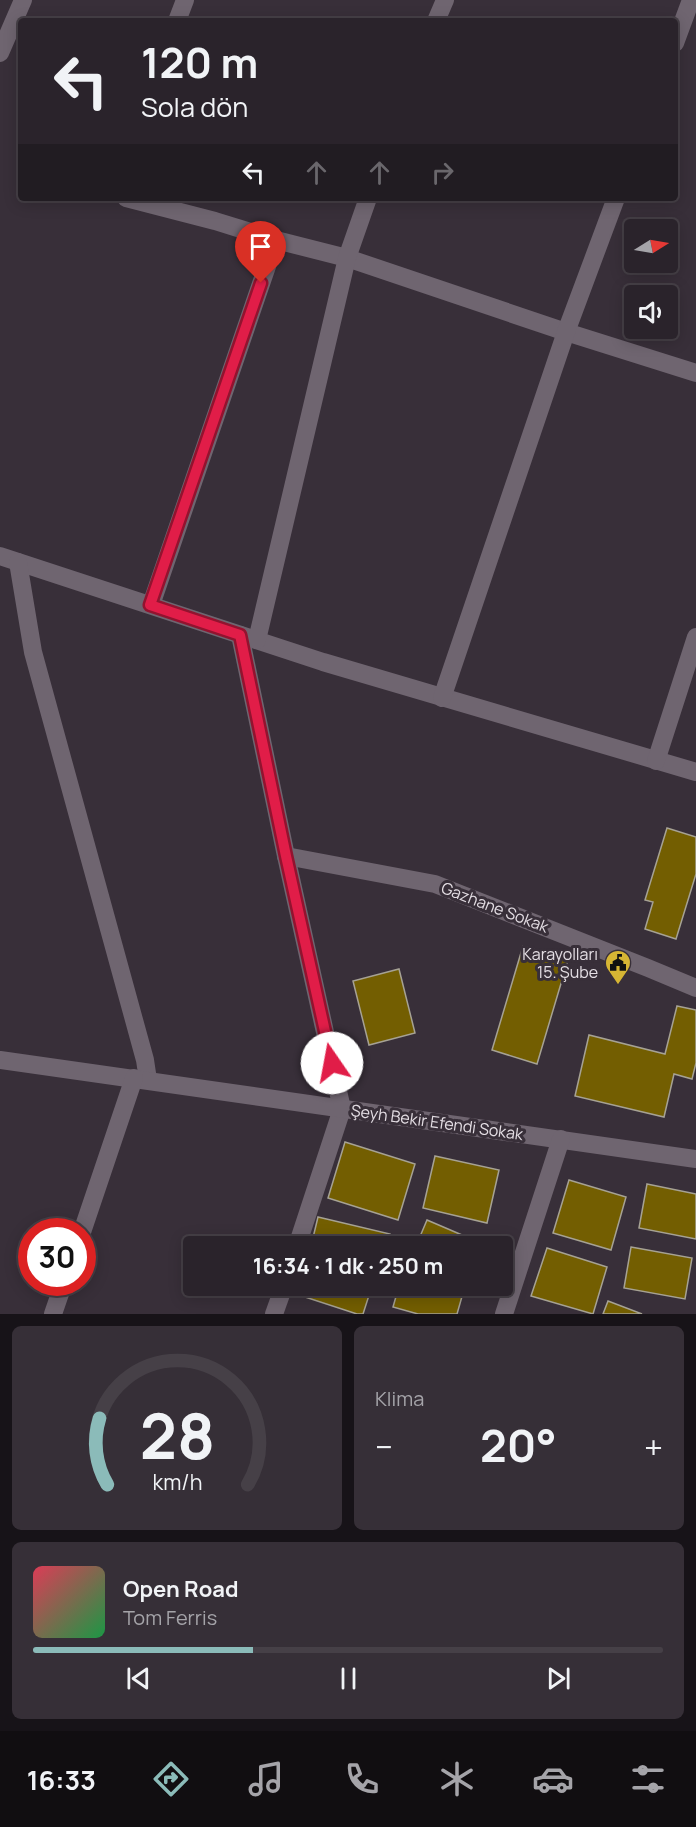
<!DOCTYPE html>
<html lang="tr">
<head>
<meta charset="utf-8">
<style>
	body { margin:0; font-family:Manrope,sans-serif; background:#362f37; color:#f1f3f6; height:100vh; display:flex; flex-direction:column; font-size:22px; white-space:nowrap }
	* { box-sizing:border-box; margin:0 }
	p { font-size:20px; color:#a5a4a9 }
	.icon { flex:none; width:33px; height:33px; fill:none; stroke:currentColor; stroke-width:2; stroke-linecap:round; stroke-linejoin:round }
	.map { position:relative; height:1314px; overflow:hidden }
	.panel { display:flex; flex-direction:column; gap:12px; padding:12px; background:#171318; flex:1 }
	.panel>* { flex:none }
	.guide { position:absolute; left:18px; top:18px; width:660px; height:183px; border-radius:6px; box-shadow:0 3px 15px #0003,0 0 0 2px #464047; background:#2a232b; color:#f1f3f6; overflow:hidden }
	.needle { width:39px; rotate:79deg }
	.fabs { position:absolute; left:624px; top:219px; display:grid; gap:12px }
	.fabs a { display:grid; place-items:center; width:54px; height:54px; border-radius:6px; background:#2a232b; box-shadow:0 3px 15px #0003,0 0 0 2px #464047; font-size:30px }
	.speed { position:absolute; left:18px; top:1218px; display:flex; gap:12px; font-size:30px; font-weight:700; text-align:center }
	.speed>* { display:grid; place-content:center; width:78px; height:78px; border-radius:50%; background:#2a232b; box-shadow:0 3px 15px #0003,0 0 0 2px #464047; line-height:1 }
	.speed .limit { border:9px solid #d22; background:#fff; color:#111 }
	.pin { position:absolute; display:grid; place-items:center; width:51px; height:51px; color:#fff; margin:-62px -26px; border-radius:50% 50% 50% 0; rotate:-45deg; box-shadow:0 0 6px #0007 }
	.pin .icon { rotate:45deg }
	.me { position:absolute; width:66px; margin:-33px; rotate:348deg; stroke-linejoin:round; filter:drop-shadow(0 0 4px #0008) }
	.turn { display:flex; align-items:center; gap:21px; height:126px; padding:0 24px; font-size:27px }
	.turn .icon { width:78px; height:78px; stroke-width:2.5 }
	.turn b { display:block; font-size:42px; line-height:51px }
	.lanes { display:flex; align-items:center; height:57px; padding:0 24px; background:#0003; justify-content:center; gap:30px; direction:ltr }
	.lanes .off { opacity:.35 }
	.big { font-size:45px; font-weight:700; line-height:1.1 }
	.panel .card { flex:1; display:flex; flex-direction:column; justify-content:center; gap:9px; min-width:0; padding:0 21px; border-radius:9px; background:#362f37 }
	.panel .dial { align-items:center; gap:0 }
	.dial svg { height:156px; overflow:visible; fill:none; stroke:#464047; stroke-width:7; stroke-linecap:round; text-anchor:middle }
	.dial text { fill:#f1f3f6; stroke:none }
	.song { display:flex; align-items:center; gap:18px }
	.cover { width:72px; height:72px; border-radius:9px; background:linear-gradient(135deg,hsl(350 70% 55%),hsl(140 70% 35%)) }
	.played { height:6px; border-radius:3px; background:linear-gradient(90deg,#8bbbb9 35%,#464047 35%) }
	.keys { display:flex; justify-content:space-around; direction:ltr }
	.heat { display:flex; justify-content:space-between; align-items:center; font-size:33px; direction:ltr }
	.panel .tiles { flex:1; display:grid; gap:12px; grid-template-columns:1fr 1fr }
	.card:last-child { grid-column:span 2 }
	.trip { position:absolute; left:183px; top:1236px; width:330px; height:60px; border-radius:6px; background:#2a232b; box-shadow:0 3px 15px #0003,0 0 0 2px #464047; font-weight:700; line-height:60px; text-align:center }
	.tabs { display:flex; height:96px; justify-content:space-around; align-items:center; background:#110e11; color:#a5a4a9 }
	.tabs .icon { width:42px; height:42px }
	.tabs .selected { color:#8bbbb9 }
	.tabs b { font-size:27px; color:#f1f3f6 }
	.map>svg:first-child { display:block }
	.building { fill:#735e01; stroke:#a6a294; stroke-width:1.5 }
	.lines { fill:none; stroke-linecap:round; stroke-linejoin:round }
	.street { stroke:#6f6570; stroke-width:18 }
	.route-casing { stroke:#92132f; stroke-width:15 }
	.route { stroke:#e11d48; stroke-width:10 }
	.labels { text-anchor:middle; stroke-width:6; stroke-linejoin:round; paint-order:stroke }
	.street-label { font-size:16px; fill:#e4dee4; stroke:#382f39 }
	.poi-label { font-size:16px; fill:#e4dee4; stroke:#382f39; text-anchor:end }
</style>
</head>
<body>
<div class="map">
<svg width="696" height="1314" viewBox="0 0 696 1314">
	<rect width="100%" height="100%" fill="#382f39"/>
	<g class="building">
		<path d="M667,828L696,837V874L676,939L645,929L653,902L645,900Z"/>
		<path d="M523,946L568,960L537,1064L492,1050Z"/>
		<path d="M399,969L415,1033L369,1045L353,981Z"/>
		<path d="M677,1006L696,1010V1063L692,1079L674,1074L664,1117L575,1096L589,1035L665,1054Z"/>
		<path d="M345,1142L415,1164L398,1220L328,1198Z"/>
		<path d="M435,1156L499,1170L487,1223L423,1208Z"/>
		<path d="M569,1180L626,1197L611,1250L553,1233Z"/>
		<path d="M647,1184L696,1194V1239L639,1228Z"/>
		<path d="M318,1217L390,1234L387,1246H311Z"/>
		<path d="M427,1220L476,1241L474,1246H416Z"/>
		<path d="M631,1247L692,1258L685,1299L624,1288Z"/>
		<path d="M547,1248L607,1267L593,1314L531,1296Z"/>
		<path d="M305,1286H372L363,1314H357L302,1296Z"/>
		<path d="M399,1286H465L457,1314H418L393,1307Z"/>
		<path d="M608,1301L642,1314H603Z"/>
	</g>
	<g class="lines">
		<g class="street">
			<path d="M177,21L185,0"/>
			<path d="M436,21L445,0"/>
			<path d="M675,43L691,0"/>
			<path d="M0,53L23,0"/>
			<path d="M126,198L215,221L276,240L347,258L566,332L696,373"/>
			<path d="M0,556L323,662L696,772"/>
			<path d="M18,562L33,652L145,1060L148,1080"/>
			<path d="M151,605L276,240"/>
			<path d="M240,635L286,856L342,1109L297,1246"/>
			<path d="M257,640L347,258L368,198"/>
			<path d="M442,698L566,332L616,198"/>
			<path d="M656,761L696,637"/>
			<path d="M286,856L435,884L648,968L696,988"/>
			<path d="M0,1060L696,1159"/>
			<path d="M82,1232L134,1078"/>
			<path d="M53,1314L64,1282"/>
			<path d="M274,1314L284,1286"/>
			<path d="M504,1314L561,1139"/>
		</g>
	</g>
	<g class="lines">
		<defs>
			<path id="route" d="M261,283L150,605L240,635L286,856L332,1063"/>
		</defs>
		<use href="#route" class="route-casing"/>
		<use href="#route" class="route"/>
	</g>
	<defs>
		<symbol id="civic-pin" viewBox="-11 -11 22 30"><path d="M0 17L-7.5 6A9.5 9.5 0 1 1 7.5 6Z" fill="#d6b534" stroke="#382f39"/><path d="M-.6-6.5H3V-4.5H.6V-3L4-1V1h2V6H-6V1h2V-1L-.6-3ZM-1.2 2.5V6h2.4V2.5Z" fill="#111"/></symbol>
	</defs>
	<g fill-rule="evenodd">
		<use href="#civic-pin" x="603" y="948" width="30" height="40"/>
	</g>
	<g class="labels">
		<g class="street-label">
			<text transform="translate(495 907) rotate(21)" y="6">Gazhane Sokak</text>
			<text transform="translate(437 1122) rotate(8)" y="6">Şeyh Bekir Efendi Sokak</text>
		</g>
		<g class="poi-label">
			<text x="598" y="960">Karayolları<tspan x="598" dy="18">15. Şube</tspan></text>
		</g>
	</g>
</svg>
<div class="fabs">
<a><svg class="needle" viewBox="-14 -14 28 28"><path d="M0-13l5 13h-10z" fill="#e53935"/><path d="M0 13l5-13h-10z" fill="#a5a4a9"/></svg></a>
<a><svg class="icon" aria-label="sound" viewBox="0 0 24 24"><path d="M4 9h4l5-4v14l-5-4H4zM17 9q2 3 0 6"/></svg></a>
</div>
<div class="speed"><div class="limit">30</div></div>
<div class="pin" style="left:261px;top:283px;background:#d93025"><svg class="icon" aria-label="arrive" viewBox="0 0 24 24"><path d="M6 21V4h12l-3 4 3 4H6"/></svg></div>
<svg class="me" style="left:332px;top:1063px" viewBox="-20 -20 40 40"><circle r="19" fill="#fff"/><path d="M0-13L10 11 0 6-10 11z" fill="#e11d48"/></svg>
<div class="trip">16:34 · 1 dk · 250 m</div>
<div class="guide">
<div class="turn"><svg class="icon" aria-label="left" viewBox="0 0 24 24"><path d="M17 20v-9H6M10 6l-5 5 5 5"/></svg><div><b>120 m</b>Sola dön</div></div>
<div class="lanes"><svg class="icon" aria-label="left" viewBox="0 0 24 24"><path d="M17 20v-9H6M10 6l-5 5 5 5"/></svg><svg class="icon off" aria-label="ahead" viewBox="0 0 24 24"><path d="M12 20V5M6 11l6-6 6 6"/></svg><svg class="icon off" aria-label="ahead" viewBox="0 0 24 24"><path d="M12 20V5M6 11l6-6 6 6"/></svg><svg class="icon off" aria-label="right" viewBox="0 0 24 24"><path d="M7 20v-9h11M14 6l5 5-5 5"/></svg></div>
</div>
</div>
<section class="panel">
<div class="tiles">
<div class="card dial"><svg viewBox="0 0 100 80">
<path d="M14 69A42 42 0 1 1 86 69"/>
<path d="M14 69A42 42 0 0 1 10 35" stroke="#8bbbb9"/>
<text x="50" y="56" font-size="32" font-weight="700">28</text>
<text x="50" y="72" font-size="11">km/h</text>
</svg></div>
<div class="card"><p>Klima</p>
<div class="heat"><a>−</a><b class="big">20°</b><a>+</a></div>
</div>
<div class="card">
<div class="song"><i class="cover"></i><div><b>Open Road</b><p>Tom Ferris</p></div></div>
<div class="played"></div>
<div class="keys"><svg class="icon" aria-label="previous" viewBox="0 0 24 24"><path d="M18 5L8 12l10 7zM5 5v14"/></svg><svg class="icon" aria-label="pause" viewBox="0 0 24 24"><path d="M8 5v14M16 5v14"/></svg><svg class="icon" aria-label="next" viewBox="0 0 24 24"><path d="M6 5l10 7-10 7zM19 5v14"/></svg></div>
</div>
</div>
</section>
<nav class="tabs">
<b>16:33</b>
<svg class="icon selected" aria-label="directions" viewBox="0 0 24 24"><path d="M12 3l9 9-9 9-9-9zM9 14v-3h6M13 9l2 2-2 2"/></svg>
<svg class="icon" aria-label="music" viewBox="0 0 24 24"><path d="M9 18V5l10-2v13"/><circle cx="6" cy="18" r="3"/><circle cx="16" cy="16" r="3"/></svg>
<svg class="icon" aria-label="phone" viewBox="0 0 24 24"><path d="M5 4h4l2 5-3 2q2 4 5 5l2-3 5 2v4C11 20 4 13 5 4z"/></svg>
<svg class="icon" aria-label="climate" viewBox="0 0 24 24"><path d="M12 3v18M4 7l16 10M4 17L20 7"/></svg>
<svg class="icon" aria-label="car" viewBox="0 0 24 24"><path d="M5 17H2v-5l4-1 3-4h7l3 4 3 1v5h-3M9 17h6M6 11h13"/><circle cx="7" cy="17" r="2"/><circle cx="17" cy="17" r="2"/></svg>
<svg class="icon" aria-label="filters" viewBox="0 0 24 24"><path d="M4 7h16M4 17h16"/><circle cx="9" cy="7" r="2"/><circle cx="15" cy="17" r="2"/></svg>
</nav>
</body>
</html>
